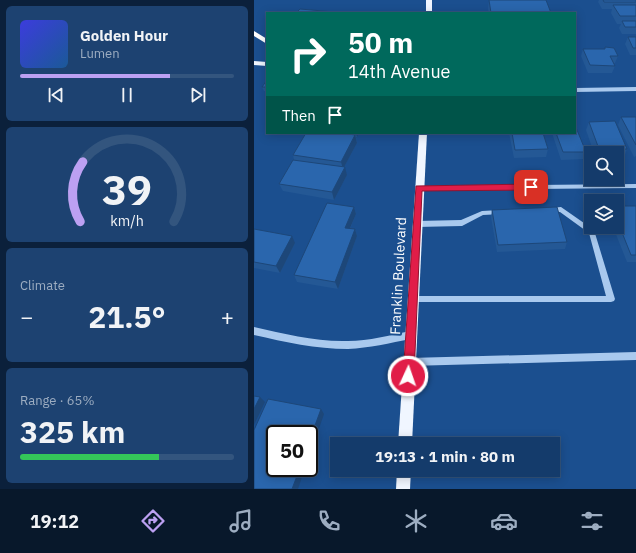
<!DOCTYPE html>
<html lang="en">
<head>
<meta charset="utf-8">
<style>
	body { margin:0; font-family:"IBM Plex Sans",sans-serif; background:#1d4271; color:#f1f3f6; height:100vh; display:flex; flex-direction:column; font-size:15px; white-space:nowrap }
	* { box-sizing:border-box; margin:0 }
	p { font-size:13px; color:#9dadc1 }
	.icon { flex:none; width:22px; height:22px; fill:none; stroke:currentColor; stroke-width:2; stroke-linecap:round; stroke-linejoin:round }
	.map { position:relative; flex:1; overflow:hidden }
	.panel { display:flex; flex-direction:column; gap:6px; padding:6px; background:#0b203b; width:254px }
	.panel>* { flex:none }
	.banner { position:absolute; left:12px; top:12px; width:310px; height:122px; border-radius:0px; box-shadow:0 2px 10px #0003,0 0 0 1px #33557e; background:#00695c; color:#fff; overflow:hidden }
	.buttons { position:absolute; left:330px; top:146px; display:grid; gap:8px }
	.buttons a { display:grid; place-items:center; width:40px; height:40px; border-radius:0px; background:#143b6b; box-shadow:0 2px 10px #0003,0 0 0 1px #33557e; font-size:20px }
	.speed { position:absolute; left:12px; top:425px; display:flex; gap:8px; font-size:20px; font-weight:700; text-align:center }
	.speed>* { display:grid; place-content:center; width:52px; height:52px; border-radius:50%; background:#143b6b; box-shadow:0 2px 10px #0003,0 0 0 1px #33557e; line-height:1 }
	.speed .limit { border:2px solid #111; border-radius:6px; background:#fff; color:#111 }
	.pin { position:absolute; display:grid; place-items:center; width:34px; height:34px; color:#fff; margin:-17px; border-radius:8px; box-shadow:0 2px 6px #0006 }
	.me { position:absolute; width:44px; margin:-22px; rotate:3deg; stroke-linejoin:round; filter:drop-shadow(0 0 3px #0008) }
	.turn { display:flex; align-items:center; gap:14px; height:84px; padding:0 16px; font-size:18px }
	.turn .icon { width:52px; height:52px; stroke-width:2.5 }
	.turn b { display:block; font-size:28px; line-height:34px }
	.then { display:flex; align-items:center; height:38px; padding:0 16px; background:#0003; gap:8px; font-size:15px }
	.big { font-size:30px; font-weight:800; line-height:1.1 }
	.panel .tile { flex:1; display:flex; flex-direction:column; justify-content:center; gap:6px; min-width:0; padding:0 14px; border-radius:6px; background:#1d4271 }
	.panel .dial { align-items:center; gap:0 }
	.dial svg { height:104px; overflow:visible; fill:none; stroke:#33557e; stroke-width:7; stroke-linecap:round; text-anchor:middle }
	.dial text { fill:#f1f3f6; stroke:none }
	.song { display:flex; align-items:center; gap:12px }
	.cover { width:48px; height:48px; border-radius:6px; background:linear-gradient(135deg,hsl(240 70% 55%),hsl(210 70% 35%)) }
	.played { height:4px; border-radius:2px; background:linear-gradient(90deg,#bca0f2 70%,#33557e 70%) }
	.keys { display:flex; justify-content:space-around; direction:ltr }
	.heat { display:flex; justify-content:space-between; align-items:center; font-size:22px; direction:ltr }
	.charge { height:6px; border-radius:3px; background:linear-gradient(90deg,#34c759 65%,#33557e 0) }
	.trip { position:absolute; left:76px; top:437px; width:230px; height:40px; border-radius:0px; background:#143b6b; box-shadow:0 2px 10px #0003,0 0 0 1px #33557e; font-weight:800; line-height:40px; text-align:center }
	.dock { display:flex; height:64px; justify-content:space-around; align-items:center; background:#08182b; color:#9dadc1 }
	.dock .icon { width:28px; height:28px }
	.dock .active { color:#bca0f2 }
	.dock b { font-size:18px; color:#f1f3f6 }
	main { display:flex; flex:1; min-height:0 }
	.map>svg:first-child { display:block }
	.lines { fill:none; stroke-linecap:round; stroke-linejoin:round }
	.minor { fill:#a9c9ee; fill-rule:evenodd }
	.major { fill:#f0f6ff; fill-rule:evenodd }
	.highway { fill:#fff; fill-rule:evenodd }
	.wall { fill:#245895 }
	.shaded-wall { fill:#1d4779 }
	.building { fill:#2a66ad; stroke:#1d4779 }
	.route { fill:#e11d48; stroke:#92132f }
	.labels { text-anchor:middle; stroke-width:4; stroke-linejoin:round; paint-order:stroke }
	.street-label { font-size:14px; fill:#fff; stroke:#1b4f8f }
</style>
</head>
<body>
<main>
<section class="panel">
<div class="tile">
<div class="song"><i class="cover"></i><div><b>Golden Hour</b><p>Lumen</p></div></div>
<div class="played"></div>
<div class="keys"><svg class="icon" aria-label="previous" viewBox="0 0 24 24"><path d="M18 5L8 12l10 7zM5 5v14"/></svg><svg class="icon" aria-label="pause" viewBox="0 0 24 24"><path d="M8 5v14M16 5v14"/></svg><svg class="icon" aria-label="next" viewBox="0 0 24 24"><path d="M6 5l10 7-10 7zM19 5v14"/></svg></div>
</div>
<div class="tile dial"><svg viewBox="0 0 100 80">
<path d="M14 69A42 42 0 1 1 86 69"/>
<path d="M14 69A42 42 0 0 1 16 23" stroke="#bca0f2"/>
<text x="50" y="56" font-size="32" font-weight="700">39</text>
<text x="50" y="72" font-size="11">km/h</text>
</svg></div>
<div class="tile"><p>Climate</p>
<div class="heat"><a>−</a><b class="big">21.5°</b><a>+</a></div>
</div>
<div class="tile"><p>Range · 65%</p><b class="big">325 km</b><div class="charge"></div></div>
</section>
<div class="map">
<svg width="382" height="489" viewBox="0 0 382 489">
	<rect width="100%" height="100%" fill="#1b4f8f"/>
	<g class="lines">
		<g class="minor">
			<path d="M382,87V91L321,92V88Z"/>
			<path d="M382,184V188L165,190L162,188L165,186Z"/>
			<path d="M307,207L340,230L361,299L360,301L357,302H159L156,301L155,299L156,297L159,296H352L335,233L306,212H295L292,210L295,208Z"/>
			<path d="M246,210L249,212L248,214L229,215L208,226L163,227L160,224L163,221L207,220L228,211Z"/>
			<path d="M0,327C31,334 62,342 94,341C115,341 136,335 157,331L160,332L161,335L160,338L157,339C136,343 115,348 94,349C62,349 31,342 0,335Z"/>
			<path d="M382,352V360L155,366L152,365L151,362L152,359L155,358Z"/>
		</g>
		<g class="major">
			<rect x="172" y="0" width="6" height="13"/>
			<path d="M0,61L13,62V66L0,65Z"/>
			<path d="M165,133H173L158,444H144Z"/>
			<path d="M143,470H157L156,489H142Z"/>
		</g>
		<path class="highway" d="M0,31L13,39V44L0,36Z"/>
	</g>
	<g class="wall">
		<path d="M235,0L297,13H235L234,9Z"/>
		<path d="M345,0H382V34H368L365,28L367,24H363L357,13L358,9H348L344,2Z"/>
		<path d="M374,37H382V55H376L371,44Z"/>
		<path d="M351,47L364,56L361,63H360L361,66L358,73H334L327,56L329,49H350Z"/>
		<path d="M13,80V91H10L8,87Z"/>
		<path d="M367,117H382V156L380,157L364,125Z"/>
		<path d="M335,122L373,149L370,157H363V153H340L332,130Z"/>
		<path d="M52,133H105L103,137H102L103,143L90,167L93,175L80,200L29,191L25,184L40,160L39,155Z"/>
		<path d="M255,133H289L294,149L292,157L260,158Z"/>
		<path d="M298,133H321L332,152L329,159L307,160Z"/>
		<path d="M363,206H382V262H373L359,227H363Z"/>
		<path d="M100,207L102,214L96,229H101L103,236L84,289L43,282L40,275Z"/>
		<path d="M238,210L313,242L311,249L243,252L237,217Z"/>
		<path d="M0,229L41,243L26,273L0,268Z"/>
	</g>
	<g class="shaded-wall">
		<path d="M102,133H105L103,137Z"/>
		<path d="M101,135L103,143L89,169L87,162Z"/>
		<path d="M91,167L93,175L80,200L78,192Z"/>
		<path d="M100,207L102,214L93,235L91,228Z"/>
		<path d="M101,229L103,236L84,289L81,282Z"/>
		<path d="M38,236L41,243L26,273L22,266Z"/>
		<path d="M6,397L11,402L0,425V409Z"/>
		<path d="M67,409L70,414L55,458V442Z"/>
		<path d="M46,468H51L44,489H38Z"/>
	</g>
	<g class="building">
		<path d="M235,0H292L297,13H237Z"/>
		<path d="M349,0H382V2H350Z"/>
		<path d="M359,5H382V16H366Z"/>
		<path d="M46,9L92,13H42Z"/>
		<path d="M368,21H382V27H371Z"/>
		<path d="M374,37H382V48H379Z"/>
		<path d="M351,47L360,48L364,56H356L361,66L336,65L329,49H351Z"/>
		<path d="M13,80V87H8Z"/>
		<path d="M367,117H382V145Z"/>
		<path d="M361,121L373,149H345L335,122Z"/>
		<path d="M321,125L332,152H309L302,133H321Z"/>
		<path d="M52,133H88L101,135L87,162L39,155Z"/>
		<path d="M258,133H289L294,149L261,150Z"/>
		<path d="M39,160L91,167L78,192L25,184Z"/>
		<path d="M73,203L100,207L91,228L101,229L81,282L40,275Z"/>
		<path d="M363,206H382V255H377L363,220Z"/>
		<path d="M303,207L313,242L244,245L238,210Z"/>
		<path d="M0,229L38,236L22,266L0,262Z"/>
		<path d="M0,396L6,397L0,409Z"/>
		<path d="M14,399L67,409L55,442V434H21V468H46L38,489H0V430Z"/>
	</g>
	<path class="route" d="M277,184L281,187L277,190L168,191L160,376L158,380L154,381L151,380L149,376L162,186Z"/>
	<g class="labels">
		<g class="street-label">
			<text transform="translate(144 276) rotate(-87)" y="5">Franklin Boulevard</text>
		</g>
	</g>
</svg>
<div class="buttons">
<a><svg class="icon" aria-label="search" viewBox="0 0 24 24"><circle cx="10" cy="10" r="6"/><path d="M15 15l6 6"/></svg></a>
<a><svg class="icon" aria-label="layers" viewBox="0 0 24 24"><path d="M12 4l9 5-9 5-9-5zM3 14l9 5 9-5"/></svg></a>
</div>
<div class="speed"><div class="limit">50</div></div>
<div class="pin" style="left:277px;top:187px;background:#d93025"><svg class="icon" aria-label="arrive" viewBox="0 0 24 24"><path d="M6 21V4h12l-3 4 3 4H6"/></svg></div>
<svg class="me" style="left:154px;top:376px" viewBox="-20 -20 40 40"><circle r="17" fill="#e11d48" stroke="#fff" stroke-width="3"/><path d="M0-11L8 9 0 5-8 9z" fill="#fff"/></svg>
<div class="trip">19:13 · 1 min · 80 m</div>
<div class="banner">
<div class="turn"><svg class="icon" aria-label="right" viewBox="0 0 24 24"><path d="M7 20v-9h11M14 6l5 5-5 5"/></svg><div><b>50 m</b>14th Avenue</div></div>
<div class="then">Then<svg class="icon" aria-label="arrive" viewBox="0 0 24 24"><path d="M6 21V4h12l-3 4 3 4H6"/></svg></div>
</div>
</div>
</main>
<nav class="dock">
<b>19:12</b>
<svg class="icon active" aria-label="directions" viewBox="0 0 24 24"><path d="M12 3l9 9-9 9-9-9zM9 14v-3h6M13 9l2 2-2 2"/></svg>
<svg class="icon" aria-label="music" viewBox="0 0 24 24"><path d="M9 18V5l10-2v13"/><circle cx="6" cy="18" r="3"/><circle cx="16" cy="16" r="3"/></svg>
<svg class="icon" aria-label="phone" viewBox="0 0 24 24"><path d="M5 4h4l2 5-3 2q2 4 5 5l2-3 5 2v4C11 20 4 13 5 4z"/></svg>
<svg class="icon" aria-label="climate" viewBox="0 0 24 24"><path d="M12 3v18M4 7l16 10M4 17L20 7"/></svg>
<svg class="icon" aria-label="car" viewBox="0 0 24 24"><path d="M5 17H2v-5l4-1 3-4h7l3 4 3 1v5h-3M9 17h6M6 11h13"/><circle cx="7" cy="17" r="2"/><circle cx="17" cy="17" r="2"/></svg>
<svg class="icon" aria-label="filters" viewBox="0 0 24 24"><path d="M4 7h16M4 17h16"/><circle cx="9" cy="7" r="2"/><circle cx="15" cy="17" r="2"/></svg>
</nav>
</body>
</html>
